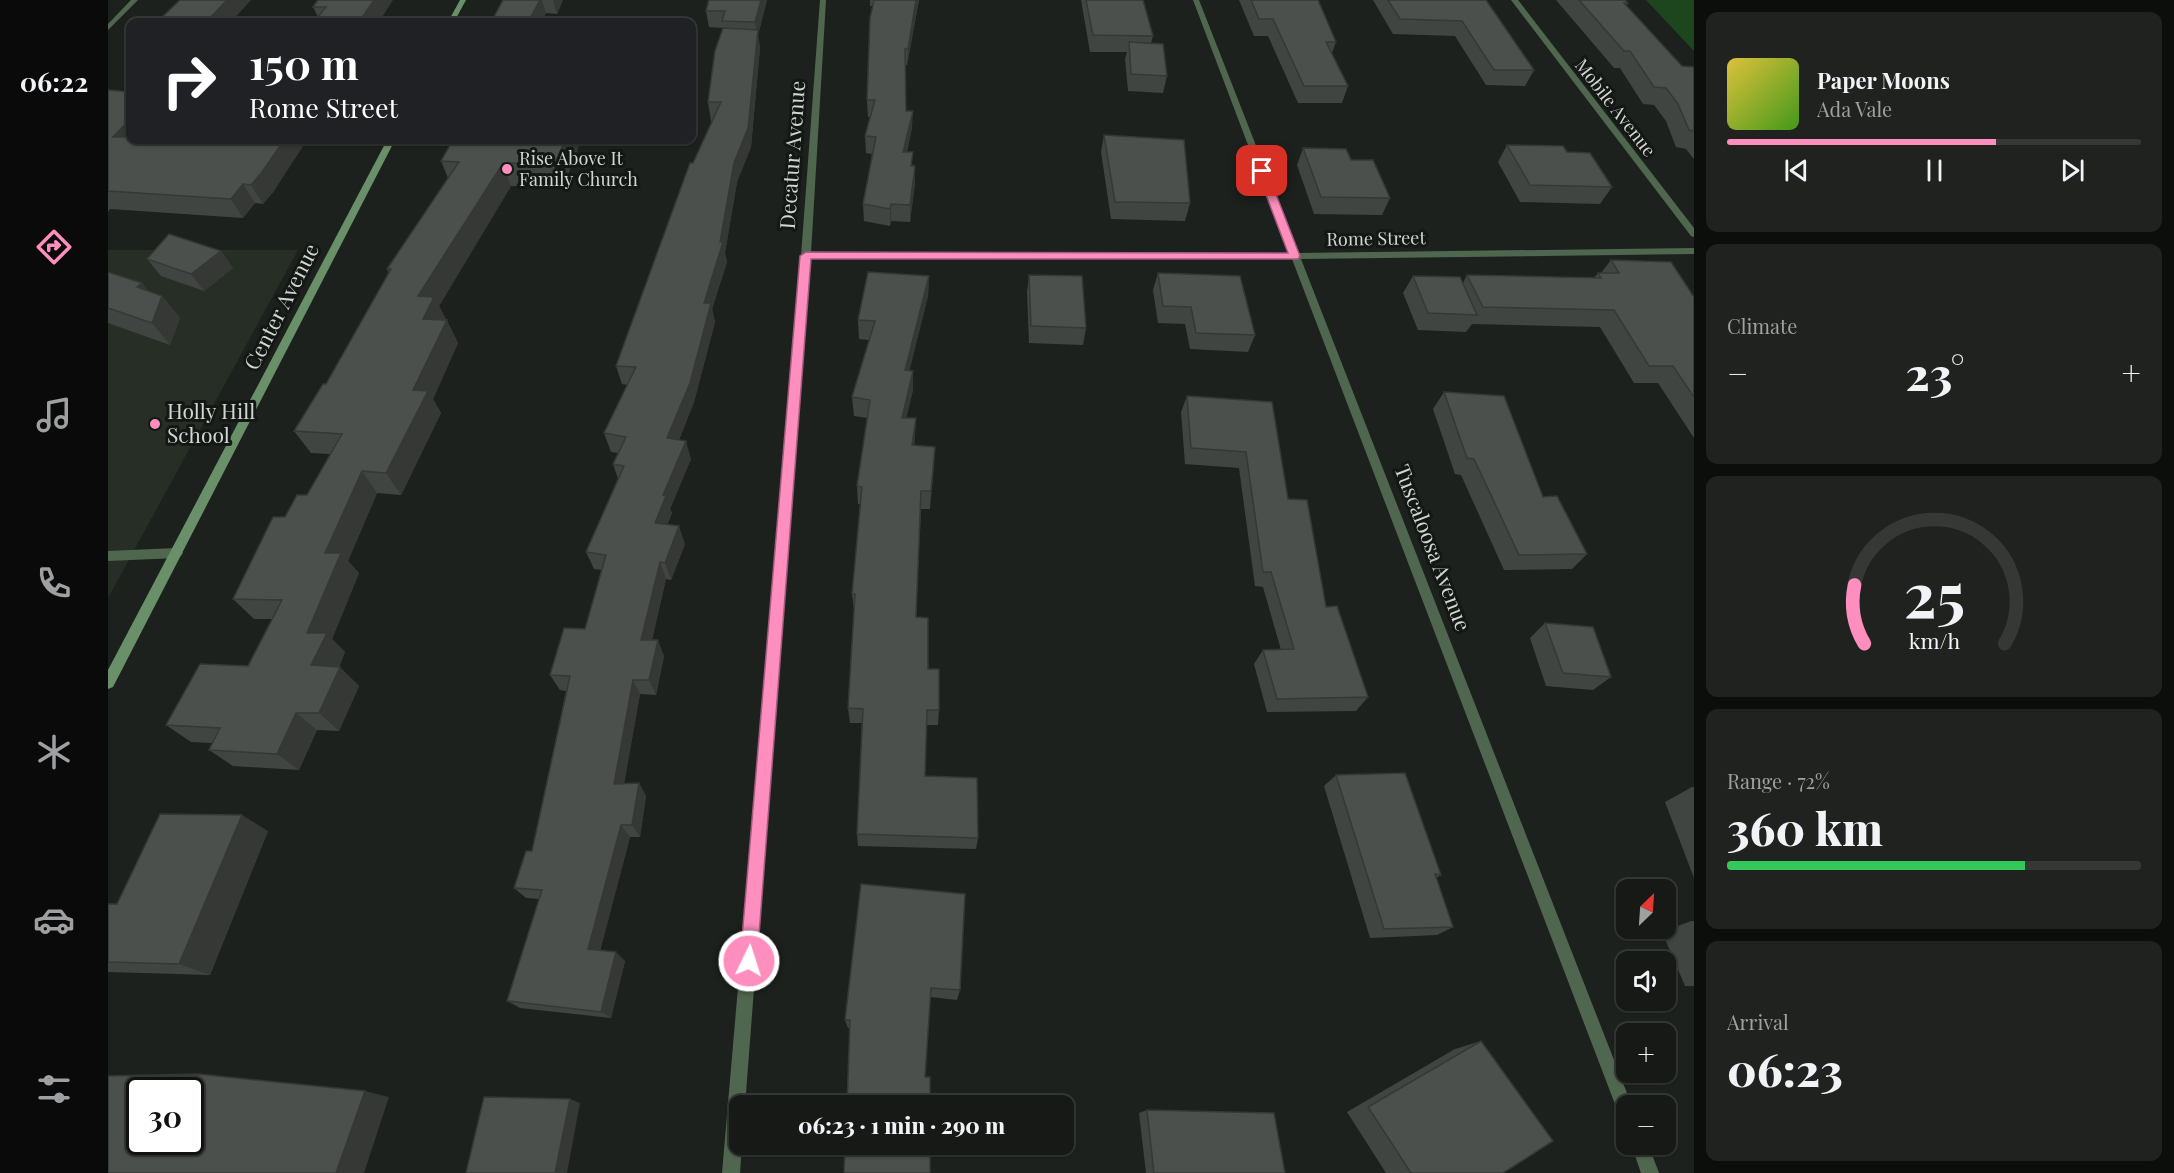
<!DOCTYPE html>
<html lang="en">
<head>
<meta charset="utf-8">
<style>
	body { margin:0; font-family:"Playfair Display",serif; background:#1f221f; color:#f1f3f6; height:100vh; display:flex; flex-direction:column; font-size:22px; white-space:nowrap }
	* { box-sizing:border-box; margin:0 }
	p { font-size:20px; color:#9ea0a1 }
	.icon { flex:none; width:33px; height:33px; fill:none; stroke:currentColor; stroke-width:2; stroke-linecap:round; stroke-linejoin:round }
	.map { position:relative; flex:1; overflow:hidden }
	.side { display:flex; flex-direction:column; gap:12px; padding:12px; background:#0c0e0c; width:480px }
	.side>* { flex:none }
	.hud { position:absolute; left:18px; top:18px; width:570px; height:126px; border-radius:12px; box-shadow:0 2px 4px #0004,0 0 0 2px #353835; background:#202124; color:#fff; overflow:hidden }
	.needle { width:39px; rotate:25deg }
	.fabs { position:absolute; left:1508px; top:879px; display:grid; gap:12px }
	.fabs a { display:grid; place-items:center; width:60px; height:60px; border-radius:12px; background:#161916; box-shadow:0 2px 4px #0004,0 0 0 2px #353835; font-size:30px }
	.speed { position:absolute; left:18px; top:1077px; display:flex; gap:12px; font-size:30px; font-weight:700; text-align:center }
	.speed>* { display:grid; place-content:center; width:78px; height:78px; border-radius:50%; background:#161916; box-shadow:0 2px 4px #0004,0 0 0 2px #353835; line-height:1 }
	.speed .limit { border:3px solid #111; border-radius:9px; background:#fff; color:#111 }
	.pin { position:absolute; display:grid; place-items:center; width:51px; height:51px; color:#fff; margin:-26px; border-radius:12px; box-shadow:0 3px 9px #0006 }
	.me { position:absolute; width:66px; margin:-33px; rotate:4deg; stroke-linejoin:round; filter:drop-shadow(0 0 4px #0008) }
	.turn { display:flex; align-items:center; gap:21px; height:126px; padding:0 24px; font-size:27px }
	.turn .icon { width:78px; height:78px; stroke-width:2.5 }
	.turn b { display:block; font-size:42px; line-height:51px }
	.big { font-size:45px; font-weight:800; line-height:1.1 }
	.side .tile { flex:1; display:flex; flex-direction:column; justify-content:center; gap:9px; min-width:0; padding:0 21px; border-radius:12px; background:#1f221f }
	.side .dial { align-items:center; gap:0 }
	.dial svg { height:156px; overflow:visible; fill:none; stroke:#353835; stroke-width:7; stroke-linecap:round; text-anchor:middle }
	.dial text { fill:#f1f3f6; stroke:none }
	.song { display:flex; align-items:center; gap:18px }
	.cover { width:72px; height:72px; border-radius:9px; background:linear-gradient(135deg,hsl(50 70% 55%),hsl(100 70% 35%)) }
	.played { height:6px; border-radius:3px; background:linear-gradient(90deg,#fd8ebe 65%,#353835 65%) }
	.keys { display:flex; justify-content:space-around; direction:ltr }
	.heat { display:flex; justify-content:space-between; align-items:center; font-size:33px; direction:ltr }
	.charge { height:9px; border-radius:4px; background:linear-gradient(90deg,#34c759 72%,#353835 0) }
	.trip { position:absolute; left:621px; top:1095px; width:345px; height:60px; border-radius:12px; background:#161916; box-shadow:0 2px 4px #0004,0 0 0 2px #353835; font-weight:800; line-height:60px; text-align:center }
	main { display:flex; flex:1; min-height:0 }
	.dock { display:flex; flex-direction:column; width:108px; justify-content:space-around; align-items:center; background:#090a09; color:#9ea0a1 }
	.dock .icon { width:42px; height:42px }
	.dock .active { color:#fd8ebe }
	.dock b { font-size:27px; color:#f1f3f6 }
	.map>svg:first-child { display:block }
	.built { fill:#262e26 }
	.green { fill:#1d461e }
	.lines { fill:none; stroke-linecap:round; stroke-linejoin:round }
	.lane { fill:#50674f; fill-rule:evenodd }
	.street { fill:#50674f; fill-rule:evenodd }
	.secondary { fill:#6a9069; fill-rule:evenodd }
	.wall { fill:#414541 }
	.shaded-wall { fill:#353835 }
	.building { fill:#4c504c; stroke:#353835; stroke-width:1.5; fill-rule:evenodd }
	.route { fill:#fd8ebe; stroke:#a45c7c; stroke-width:1.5 }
	.poi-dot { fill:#fd8ebe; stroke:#141814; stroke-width:2 }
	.labels { text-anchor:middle; stroke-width:6; stroke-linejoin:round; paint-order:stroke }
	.far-street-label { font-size:18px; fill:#d3d5d3; stroke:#141814 }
	.far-poi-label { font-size:18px; fill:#d3d5d3; stroke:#141814; text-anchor:start }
	.street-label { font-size:21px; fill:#d3d5d3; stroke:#141814 }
	.poi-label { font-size:21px; fill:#d3d5d3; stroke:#141814; text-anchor:start }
</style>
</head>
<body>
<main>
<nav class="dock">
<b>06:22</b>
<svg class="icon active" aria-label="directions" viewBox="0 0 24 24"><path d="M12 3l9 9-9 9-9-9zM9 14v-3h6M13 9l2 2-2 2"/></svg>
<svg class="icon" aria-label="music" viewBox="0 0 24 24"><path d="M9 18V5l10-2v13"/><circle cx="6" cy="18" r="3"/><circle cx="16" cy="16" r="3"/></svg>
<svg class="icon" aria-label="phone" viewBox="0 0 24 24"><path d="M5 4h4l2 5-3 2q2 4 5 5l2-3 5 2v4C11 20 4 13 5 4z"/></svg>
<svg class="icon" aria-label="climate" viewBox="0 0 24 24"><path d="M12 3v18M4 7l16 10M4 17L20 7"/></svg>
<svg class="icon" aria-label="car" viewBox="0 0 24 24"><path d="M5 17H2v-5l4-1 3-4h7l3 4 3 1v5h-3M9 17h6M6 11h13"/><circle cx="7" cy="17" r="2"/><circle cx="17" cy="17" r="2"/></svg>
<svg class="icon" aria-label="filters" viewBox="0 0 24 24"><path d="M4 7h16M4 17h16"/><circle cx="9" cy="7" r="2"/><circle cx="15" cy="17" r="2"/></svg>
</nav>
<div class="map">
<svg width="1586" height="1173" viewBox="0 0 1586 1173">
	<rect width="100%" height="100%" fill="#1d211d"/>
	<path class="built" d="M0,250H190L0,598Z"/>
	<path class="green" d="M1538,0H1586V51Z"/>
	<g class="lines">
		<path class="lane" d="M69,548L73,550L75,553L73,556L69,558L0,561V551Z"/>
		<g class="street">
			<path d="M23,0H30L0,30V24Z"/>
			<path d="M712,0H718L703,253H1181L1085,0H1091L1190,253L1586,248V254L1193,259L1524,1106H1518V1120L1512,1118L1510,1112L1184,259H702L637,1106H632V1144H634L632,1173H614L693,256Z"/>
			<path d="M1403,0H1410L1586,228V237L1583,236Z"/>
			<path d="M1523,1144H1540L1551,1173H1533Z"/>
		</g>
		<g class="secondary">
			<path d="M352,0H358L346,22H340Z"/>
			<path d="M279,140H287L5,687L0,689V670Z"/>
		</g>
	</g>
	<g class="wall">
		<path d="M210,0L271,22L210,17L205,7Z"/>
		<path d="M395,0H455L449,14L438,13L433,22H369L386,17Z"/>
		<path d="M601,0H659L650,35L652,48L643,147L629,182L617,253L619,262L604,309L607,322L586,402L571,440L583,459L562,509L564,513L559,525L577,544L563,580L558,579L544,640L556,656L548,695L532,694L516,783H531L538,796L532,837H522L492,951L517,961L503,1018L412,1008L399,1001L431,899L418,898L406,888L424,851L458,691L452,690L442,675L477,629L494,570L486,569L478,552L510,479L505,464L510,453L503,452L496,433L520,385L514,384L508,366L585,163L604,121H603L600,102L616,28H615L601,27L598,11Z"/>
		<path d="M762,0H811L799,65H797L798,111L804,128L799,152L805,166H807V183L802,222L783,221L782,226L756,221L755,204L764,154L758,153L757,136L763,117H760L759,100L765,6H762Z"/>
		<path d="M973,0H1035L1045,36L1043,43L1059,76L1055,93L1020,91L1017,59L1019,52H982Z"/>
		<path d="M1131,0H1210L1228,42L1224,53L1240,86L1234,103H1190L1160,36H1146Z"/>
		<path d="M1265,0H1378L1426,70L1417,86L1378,85L1347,36L1285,34Z"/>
		<path d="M1448,0H1517L1520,3L1518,6L1574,66L1586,67V159L1578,149L1568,147L1558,121L1546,105L1535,104L1512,68H1506Z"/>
		<path d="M0,90L22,140L166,191L155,204L147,203L135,218L2,209L0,212Z"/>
		<path d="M996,135L1082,203L1077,221L1003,219L993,152Z"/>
		<path d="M472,143L455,187L403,186L331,306L350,343L325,399L333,413L293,495L269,493L240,561L251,573L224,639L237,652L231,667L251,686L231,731L209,730L191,770L125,766L101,750L104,743L83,742L58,725L140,666L164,619H146L125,599L177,517L199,495L222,454L203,453L186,431L218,384L281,273L279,269L340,178L333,161Z"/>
		<path d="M1399,145L1459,152L1504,187L1492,204L1412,202L1390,162Z"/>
		<path d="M1195,148L1243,160L1282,198L1274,215L1206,214L1189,165Z"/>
		<path d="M113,251L125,268L96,291L53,276L39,259Z"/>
		<path d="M1503,260L1586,297V438L1550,383H1526L1492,327L1364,324L1358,332L1310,330L1295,293L1305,276L1355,283L1359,275L1486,278L1490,273H1493Z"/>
		<path d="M0,272L34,283L40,291L54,296L72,318L62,345L0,323Z"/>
		<path d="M1050,273L1147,335L1140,352L1082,349L1077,324L1050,323L1045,290Z"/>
		<path d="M921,275L978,328L975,345L921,343L919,292Z"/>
		<path d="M821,276L820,296L801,371H805V390L798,418H808L806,446L827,447L822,509H813L808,617L831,710L830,725H818L817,776L870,838L868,849L750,846L749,834L754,723H742L740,708L746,610L744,594L752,504H750L749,486L759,418L746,416L744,397L761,340L751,339L750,320Z"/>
		<path d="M1336,392L1435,497L1479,554L1464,569L1396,570L1353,475L1347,474L1325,409Z"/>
		<path d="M1079,396L1164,402L1180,499L1218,607L1260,697L1248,711L1159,712L1146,664L1155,650H1173L1155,587L1147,586L1131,468L1077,464L1073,412Z"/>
		<path d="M1437,623L1503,677L1485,690L1438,686L1422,638Z"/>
		<path d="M1228,775L1333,875L1328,878L1345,927L1329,935L1262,938L1216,786Z"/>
		<path d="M1584,787H1586V878L1557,802Z"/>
		<path d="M160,831L102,975L0,972V904H9Z"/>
		<path d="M753,884L852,990L849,1000L822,997L817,1077L822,1106L742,1028H740L737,1020Z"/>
		<path d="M1583,921H1586V986H1577L1554,932Z"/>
		<path d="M1373,1041L1395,1173H1278L1239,1112L1347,1049Z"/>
		<path d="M1039,1110L1177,1173H1038L1031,1113Z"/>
	</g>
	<g class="shaded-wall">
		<path d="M119,0H143L123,22H98Z"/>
		<path d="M266,0H285L271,22H251Z"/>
		<path d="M432,0H434L438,13L433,22H420Z"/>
		<path d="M445,0H455L449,14Z"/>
		<path d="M653,0H659L650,35L652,48L643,147L629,182L617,253L619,262L604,309L607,322L586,402L564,456L559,438L612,242L649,36L647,22Z"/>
		<path d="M808,0H811L799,65L800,49Z"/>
		<path d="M805,111L804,128L795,168V152Z"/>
		<path d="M22,119V140L5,137Z"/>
		<path d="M176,140H199L166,191L155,204L143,185Z"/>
		<path d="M457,140H471L472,143L455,187L447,164Z"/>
		<path d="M395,163L403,186L331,306L338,320L327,342L315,319L310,296Z"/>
		<path d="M807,166V183L802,222V205Z"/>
		<path d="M135,184L147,203L135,218L123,199Z"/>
		<path d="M783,204V221L782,226V209Z"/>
		<path d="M113,251L125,268L96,291L83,274Z"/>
		<path d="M821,276L820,296L797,389V370Z"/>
		<path d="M34,283L51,305L54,296L72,318L62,345L44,323L29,287Z"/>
		<path d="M339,320L350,343L325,399L333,413L293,495L278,473L305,390Z"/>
		<path d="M805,371V390L794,436V418Z"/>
		<path d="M808,418L807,437L804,464V445Z"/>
		<path d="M578,441L583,459L562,509L564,513L553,540L547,523L555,495Z"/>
		<path d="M827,447L826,465L822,509L823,491Z"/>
		<path d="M254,471L269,493L240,561L251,573L224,639L237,652L223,684L203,665L199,633L217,553Z"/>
		<path d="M571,526L577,544L563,580L557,563Z"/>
		<path d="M552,562L558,579L540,655L533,640Z"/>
		<path d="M550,640L556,656L548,695L541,680Z"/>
		<path d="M232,667L251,686L231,731L211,713Z"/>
		<path d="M525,680L532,694L514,796L506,784Z"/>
		<path d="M188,713L209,730L191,770L169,754Z"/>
		<path d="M531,783L538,796L532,837L524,825Z"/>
		<path d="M134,815L160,831L102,975L71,964Z"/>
		<path d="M513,825L522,837L490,958L480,949Z"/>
		<path d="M508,952L517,961L503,1018L493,1012Z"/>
		<path d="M257,1091L281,1097L256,1173H228Z"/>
		<path d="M462,1099L472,1103L459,1173H447Z"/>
	</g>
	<g class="building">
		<path d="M72,0H119L98,22H49Z"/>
		<path d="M210,0H266L251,22H206L218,7H205Z"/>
		<path d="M395,0H432L420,22H369L373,17H386Z"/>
		<path d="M601,0H653L647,22L614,21L617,11H598Z"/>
		<path d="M766,0H808L800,49H797L798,111H805L795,152H805L803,166H807L802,205L783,204L782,209L755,204L768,137L757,136L767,100H759L762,18Z"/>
		<path d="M978,0H1035L1045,36L985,35Z"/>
		<path d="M1143,0H1210L1228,42H1218L1240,86H1196L1165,19H1151Z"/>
		<path d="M1280,0H1378L1426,70H1386L1354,21L1292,19Z"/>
		<path d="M1471,0H1517L1520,3H1516L1574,66L1586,67V131L1581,130L1570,104L1558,88L1546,87L1522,51H1516Z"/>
		<path d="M615,28L650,30L640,128L626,163L612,242H615L596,303H603L582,383L559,438L578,441L555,495L558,496L547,523L571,526L557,563L552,562L533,640H550L541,680H525L506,784L531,783L524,825H513L480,949L508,952L493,1012L399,1001L434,890L406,888L418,851H424L462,676L442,675L456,628L477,629L498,555L478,552L516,466L505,464L518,437L496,433L528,367L508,366L582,163H585L613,102H600L607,51Z"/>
		<path d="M1021,42L1055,44L1059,76L1023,74Z"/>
		<path d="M0,90L22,92V119L5,137H22V140H176L154,172L143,185L135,184L123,199L0,191Z"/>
		<path d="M996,135L1076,140L1082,203L1007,202Z"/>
		<path d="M345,140H457L447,164L395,163L310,296L326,297L315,319L339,320L305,390L320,391L278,473L254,471L217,553H233L199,633H219L203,665L232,667L211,713H188L169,754L101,750L112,728L58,725L92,664L140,666L174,600L125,599L165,517H177L189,495H199L234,434L186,431L215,384H218L283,269H279L351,162L333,161Z"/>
		<path d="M1399,145L1455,146L1459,152L1482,153L1504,187L1422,185Z"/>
		<path d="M1195,148L1238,149L1243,160H1265L1282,198L1213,197Z"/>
		<path d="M61,234L113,251L83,274L39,259Z"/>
		<path d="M1503,260L1563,262L1586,297V397L1565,366H1541L1506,310L1375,307L1359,275L1493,278L1490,273H1511Z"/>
		<path d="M0,272L34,283L29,287L54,296L44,323L0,308Z"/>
		<path d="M760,272L821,276L797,370L805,371L794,418H808L804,445L827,447L823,491H813L808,617L820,618V669H831V710H819L817,776L869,778L870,838L749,834L755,709L740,708L747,594H744L754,487L749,486L762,400L744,397L767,321L750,320Z"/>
		<path d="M1050,273L1132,276L1147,335L1088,333L1083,307L1055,306Z"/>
		<path d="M921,275L974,276L978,328L923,326Z"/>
		<path d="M1305,276L1352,277L1369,315L1320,313Z"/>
		<path d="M1336,392L1396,396L1435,497L1449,496L1479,554L1411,555L1366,459L1359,458Z"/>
		<path d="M1079,396L1164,402L1180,499L1199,500L1218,607L1229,606L1260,697L1169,699L1155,650L1186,649L1163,572H1155L1138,452L1083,448Z"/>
		<path d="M1437,623L1485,627L1503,677L1455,673Z"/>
		<path d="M1297,773L1333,875L1327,874L1345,927L1276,929L1228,775Z"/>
		<path d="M52,814L134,815L71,964L0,962V904H9Z"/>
		<path d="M753,884L857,894L852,990L823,988L817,1077H822V1106H739L742,1020H737Z"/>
		<path d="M1373,1041L1445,1141L1395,1173H1303L1260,1107Z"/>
		<path d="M90,1074L257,1091L228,1173H0V1076ZM32,1090H82V1142H32Z"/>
		<path d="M376,1097L462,1099L447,1173H358Z"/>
		<path d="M1039,1110L1166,1113L1177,1173H1046Z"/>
		<path d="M737,1144H822V1173H736Z"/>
	</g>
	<path class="route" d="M1154,168L1159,171L1192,256L1190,259H703L649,961L647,967L641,970L635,967L632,961L692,256L698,252L1180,253L1149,171Z"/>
	<g class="poi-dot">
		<circle cx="399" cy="169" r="6"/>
		<circle cx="47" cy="424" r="6"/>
	</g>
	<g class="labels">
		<g class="far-street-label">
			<text transform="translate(1507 108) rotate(52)" y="6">Mobile Avenue</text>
			<text transform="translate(1268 239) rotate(-1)" y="6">Rome Street</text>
		</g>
		<g class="far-poi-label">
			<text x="411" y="165">Rise Above It<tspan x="411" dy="21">Family Church</tspan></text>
		</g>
		<g class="street-label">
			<text transform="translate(685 155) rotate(-86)" y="7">Decatur Avenue</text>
			<text transform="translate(174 307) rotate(-63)" y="7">Center Avenue</text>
			<text transform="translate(1324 548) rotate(69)" y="7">Tuscaloosa Avenue</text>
		</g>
		<g class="poi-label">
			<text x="59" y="419">Holly Hill<tspan x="59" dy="24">School</tspan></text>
		</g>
	</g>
</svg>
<div class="fabs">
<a><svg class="needle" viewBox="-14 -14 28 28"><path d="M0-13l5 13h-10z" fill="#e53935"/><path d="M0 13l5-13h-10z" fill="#9ea0a1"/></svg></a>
<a><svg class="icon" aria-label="sound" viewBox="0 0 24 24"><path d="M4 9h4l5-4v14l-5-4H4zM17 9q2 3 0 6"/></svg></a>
<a>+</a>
<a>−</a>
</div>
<div class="speed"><div class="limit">30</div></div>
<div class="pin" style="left:1154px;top:171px;background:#d93025"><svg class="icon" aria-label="arrive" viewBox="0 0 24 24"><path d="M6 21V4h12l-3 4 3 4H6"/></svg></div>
<svg class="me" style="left:641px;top:961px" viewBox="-20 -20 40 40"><circle r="17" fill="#fd8ebe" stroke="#fff" stroke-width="3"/><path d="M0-11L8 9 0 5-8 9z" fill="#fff"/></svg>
<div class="trip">06:23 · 1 min · 290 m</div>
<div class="hud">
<div class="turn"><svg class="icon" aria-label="right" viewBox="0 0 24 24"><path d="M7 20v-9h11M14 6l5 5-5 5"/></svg><div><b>150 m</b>Rome Street</div></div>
</div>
</div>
<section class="side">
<div class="tile">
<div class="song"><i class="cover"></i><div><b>Paper Moons</b><p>Ada Vale</p></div></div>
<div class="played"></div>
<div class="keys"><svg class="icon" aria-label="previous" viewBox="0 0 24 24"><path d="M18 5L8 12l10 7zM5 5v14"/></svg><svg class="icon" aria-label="pause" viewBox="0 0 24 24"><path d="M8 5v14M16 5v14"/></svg><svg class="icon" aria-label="next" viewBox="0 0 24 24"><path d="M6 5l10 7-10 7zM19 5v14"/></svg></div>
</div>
<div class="tile"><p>Climate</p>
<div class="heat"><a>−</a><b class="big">23°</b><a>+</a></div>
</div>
<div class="tile dial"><svg viewBox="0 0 100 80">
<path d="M14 69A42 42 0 1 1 86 69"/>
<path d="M14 69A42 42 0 0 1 9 39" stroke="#fd8ebe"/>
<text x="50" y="56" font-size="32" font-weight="700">25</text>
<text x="50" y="72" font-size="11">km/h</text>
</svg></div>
<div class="tile"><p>Range · 72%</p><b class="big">360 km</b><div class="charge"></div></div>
<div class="tile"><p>Arrival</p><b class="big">06:23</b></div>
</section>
</main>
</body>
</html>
